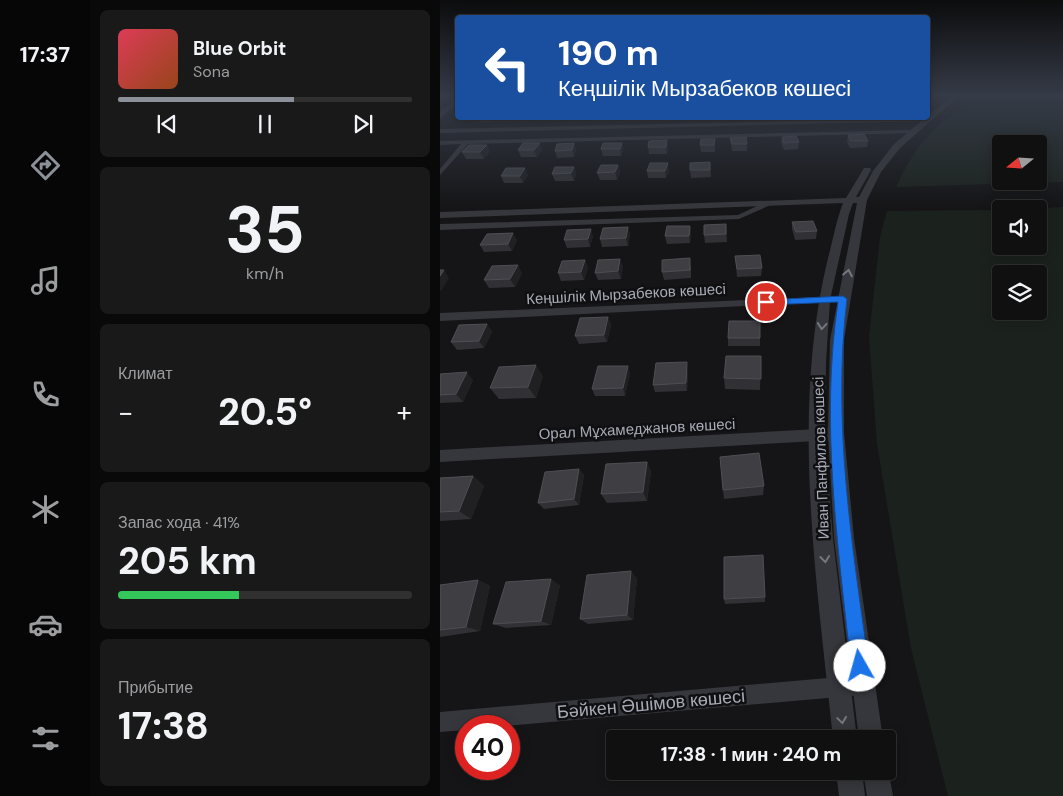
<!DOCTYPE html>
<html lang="ru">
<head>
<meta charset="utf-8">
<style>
	body { margin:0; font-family:"DM Sans",sans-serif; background:#19191a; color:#f1f3f6; height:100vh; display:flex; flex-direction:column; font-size:19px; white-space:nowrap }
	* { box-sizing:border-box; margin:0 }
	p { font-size:16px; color:#9c9d9f }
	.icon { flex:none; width:28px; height:28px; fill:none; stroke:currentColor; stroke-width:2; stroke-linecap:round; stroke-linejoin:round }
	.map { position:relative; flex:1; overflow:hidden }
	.side { display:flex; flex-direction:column; gap:10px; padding:10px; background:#090909; width:350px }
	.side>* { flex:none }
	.top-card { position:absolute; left:15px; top:15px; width:475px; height:105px; border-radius:5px; box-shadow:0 2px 12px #0003,0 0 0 1px #303031; background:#1a4fa0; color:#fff; overflow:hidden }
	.needle { width:32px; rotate:252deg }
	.fabs { position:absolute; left:552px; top:135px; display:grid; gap:10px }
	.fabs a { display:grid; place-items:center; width:55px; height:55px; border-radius:5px; background:#101011; box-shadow:0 2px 12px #0003,0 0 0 1px #303031; font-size:25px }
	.speed { position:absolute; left:15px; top:715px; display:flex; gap:10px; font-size:25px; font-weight:700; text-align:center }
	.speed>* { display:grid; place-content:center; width:65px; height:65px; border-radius:50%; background:#101011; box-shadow:0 2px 12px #0003,0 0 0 1px #303031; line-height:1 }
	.speed .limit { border:8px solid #d22; background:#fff; color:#111 }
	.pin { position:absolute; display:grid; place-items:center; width:42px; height:42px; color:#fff; margin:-21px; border:2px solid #fff; border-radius:50%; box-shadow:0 1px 5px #0007 }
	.me { position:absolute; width:55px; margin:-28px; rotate:353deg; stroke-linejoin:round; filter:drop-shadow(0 0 4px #0008) }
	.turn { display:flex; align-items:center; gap:18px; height:105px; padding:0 20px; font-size:22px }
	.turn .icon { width:65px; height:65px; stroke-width:2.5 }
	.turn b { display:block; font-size:35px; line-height:42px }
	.big { font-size:38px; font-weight:700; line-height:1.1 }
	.side .tile { flex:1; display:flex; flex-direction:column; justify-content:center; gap:8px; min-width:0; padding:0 18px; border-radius:8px; background:#19191a }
	.side .dial { align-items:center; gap:0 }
	.dial b { font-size:65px; line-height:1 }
	.song { display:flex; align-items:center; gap:15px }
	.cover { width:60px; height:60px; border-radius:8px; background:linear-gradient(135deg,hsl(350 70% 55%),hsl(20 70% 35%)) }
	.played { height:5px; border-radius:2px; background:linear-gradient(90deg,#8c9099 60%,#303031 60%) }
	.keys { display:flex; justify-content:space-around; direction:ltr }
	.heat { display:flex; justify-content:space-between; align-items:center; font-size:28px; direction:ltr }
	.charge { height:8px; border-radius:4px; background:linear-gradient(90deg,#34c759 41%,#303031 0) }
	.trip { position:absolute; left:166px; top:730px; width:290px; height:50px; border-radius:5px; background:#101011; box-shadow:0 2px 12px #0003,0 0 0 1px #303031; font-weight:700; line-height:50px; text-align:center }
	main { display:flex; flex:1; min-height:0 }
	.dock { display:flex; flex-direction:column; width:90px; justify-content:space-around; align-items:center; background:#060607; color:#9c9d9f }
	.dock .icon { width:35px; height:35px }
	.dock .current { color:#8c9099 }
	.dock b { font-size:22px; color:#f1f3f6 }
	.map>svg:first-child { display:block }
	.green { fill:#1b221d; fill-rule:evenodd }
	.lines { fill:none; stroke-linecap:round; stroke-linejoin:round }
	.minor { fill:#36373c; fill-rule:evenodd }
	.tertiary { fill:#36373c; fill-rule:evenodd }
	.wall { fill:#313135 }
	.shaded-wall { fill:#202023 }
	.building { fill:#3e3e43; stroke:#4e4f55 }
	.oneway { stroke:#74777f }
	.route { fill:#1a73e8; stroke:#114b97 }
	.labels { text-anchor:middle; stroke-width:5; stroke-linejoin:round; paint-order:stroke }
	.street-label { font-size:15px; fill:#a7abb6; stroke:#101012 }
	.near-street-label { font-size:18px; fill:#a7abb6; stroke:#101012 }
</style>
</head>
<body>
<main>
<nav class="dock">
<b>17:37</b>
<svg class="icon current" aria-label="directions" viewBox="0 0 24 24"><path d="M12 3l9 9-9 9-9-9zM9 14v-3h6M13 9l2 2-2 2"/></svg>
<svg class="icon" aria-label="music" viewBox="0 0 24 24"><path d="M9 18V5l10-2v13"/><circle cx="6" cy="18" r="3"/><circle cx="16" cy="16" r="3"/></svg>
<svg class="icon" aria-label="phone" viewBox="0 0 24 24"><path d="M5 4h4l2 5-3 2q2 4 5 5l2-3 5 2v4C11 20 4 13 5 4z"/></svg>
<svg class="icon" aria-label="climate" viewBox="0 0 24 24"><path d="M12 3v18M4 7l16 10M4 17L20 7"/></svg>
<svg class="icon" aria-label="car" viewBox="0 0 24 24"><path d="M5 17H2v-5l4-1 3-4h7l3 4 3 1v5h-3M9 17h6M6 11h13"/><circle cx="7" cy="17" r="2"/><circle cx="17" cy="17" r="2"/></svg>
<svg class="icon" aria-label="filters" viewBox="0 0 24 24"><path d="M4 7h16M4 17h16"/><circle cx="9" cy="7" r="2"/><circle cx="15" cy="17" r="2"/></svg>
</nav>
<section class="side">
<div class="tile">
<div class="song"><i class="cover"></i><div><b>Blue Orbit</b><p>Sona</p></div></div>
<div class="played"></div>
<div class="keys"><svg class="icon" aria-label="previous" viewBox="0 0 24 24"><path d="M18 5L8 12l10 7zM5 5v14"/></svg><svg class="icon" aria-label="pause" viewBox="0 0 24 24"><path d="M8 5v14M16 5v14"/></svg><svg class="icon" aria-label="next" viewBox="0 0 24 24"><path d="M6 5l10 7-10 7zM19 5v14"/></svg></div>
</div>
<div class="tile dial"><b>35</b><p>km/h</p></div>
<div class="tile"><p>Климат</p>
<div class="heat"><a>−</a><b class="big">20.5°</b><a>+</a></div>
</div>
<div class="tile"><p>Запас хода · 41%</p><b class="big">205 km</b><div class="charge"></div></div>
<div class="tile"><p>Прибытие</p><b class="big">17:38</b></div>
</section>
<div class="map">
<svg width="623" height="796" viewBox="0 0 623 796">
	<rect width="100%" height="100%" fill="#151517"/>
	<g class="green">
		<path d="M533,96H623V182L456,187C466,166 477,145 495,129C507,118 522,109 533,96ZM561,144H599V181H561Z"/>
		<path d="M623,207V796H508L471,648L437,444L429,337L440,237L447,211L561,210V246H599V209H589ZM561,274H599V311H561Z"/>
	</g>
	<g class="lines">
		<g class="minor">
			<path d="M490,118L488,121L0,133V129Z"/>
			<path d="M471,130L473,133L28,144L0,175V169L21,144L0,145V141Z"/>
			<path d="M328,201L335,203L299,219L0,230V224L298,215Z"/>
			<path d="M403,296L407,297V301L0,321V313Z"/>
			<path d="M396,428L401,430L403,434L401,438L396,440L0,462V450Z"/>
			<path d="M422,675L429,678L432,685L429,692L422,695L66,726H26V730L0,732V712Z"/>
		</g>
		<g class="tertiary">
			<path d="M512,96H519L460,148L441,172L427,200L404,340V432L414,538L443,739H419L394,538L388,432L390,340L417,203H413L409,214L390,300L386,362L385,435L393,539L417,739H393C377,581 350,414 388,258C393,240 396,221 403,203L0,218V212L406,198L424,168H430L431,170L416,197H419L433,171L454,144Z"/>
			<path d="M18,97V103L0,118V112Z"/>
			<path d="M448,768L453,796H427L423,771H448Z"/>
			<path d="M396,771H422L425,796H399Z"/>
		</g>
	</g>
	<g class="wall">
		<path d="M37,118H55L52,122H39Z"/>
		<path d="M74,118H93L91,120L76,121Z"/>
		<path d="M107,118H124L123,119L108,120Z"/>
		<path d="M131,118H146L145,119H132Z"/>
		<path d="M150,118H165L150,119Z"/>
		<path d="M408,135L428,141L427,147L410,148L407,142Z"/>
		<path d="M342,137L359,142L358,149L344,150L341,143Z"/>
		<path d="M290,138L307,144V151H292Z"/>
		<path d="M275,139V152H261L260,145Z"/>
		<path d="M134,143L136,150L134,157L117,158L115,151Z"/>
		<path d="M163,143L183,149L181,156H163L161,149Z"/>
		<path d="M208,147H228L227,154H209Z"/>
		<path d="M78,150H102L97,157H81Z"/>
		<path d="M50,151L44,159H26L22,152Z"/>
		<path d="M270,162L271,177L251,178L250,170Z"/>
		<path d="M178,165L180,172L177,180H160L157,173Z"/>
		<path d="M134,167L136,174L134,181H115L112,174Z"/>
		<path d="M229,170L226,178H208L207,171Z"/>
		<path d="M88,175L83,183H64L61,176Z"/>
		<path d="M352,222L377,231L376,239L355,240L352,229Z"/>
		<path d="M286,224L287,242L265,243L264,235Z"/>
		<path d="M250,226L251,233L250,243L227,244L225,236Z"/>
		<path d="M190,234L188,246L162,247L160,239Z"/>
		<path d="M153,236L150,247L127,248L124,240Z"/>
		<path d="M77,240L72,251L44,252L40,245Z"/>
		<path d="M295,256L322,268L321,276L297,277Z"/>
		<path d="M145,260L148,268L144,280L121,281L118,273Z"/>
		<path d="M183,266L181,279L158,280L155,273Z"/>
		<path d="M251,266V278L224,280L222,272Z"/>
		<path d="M82,273L75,287L49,288L44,280Z"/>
		<path d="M168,317L171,325L167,342L139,344L135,336Z"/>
		<path d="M47,324L52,332L44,348L17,350L11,342Z"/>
		<rect x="288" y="338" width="32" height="8"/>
		<path d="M321,356L320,390L285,389L284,378Z"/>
		<path d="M248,370L247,391L215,392L213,385Z"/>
		<path d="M190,373L185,396H155L152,389Z"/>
		<path d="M0,374L33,380L23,402L0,403Z"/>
		<path d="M103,376L96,398L59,399L50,388Z"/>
		<path d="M207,462L211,472L207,501L167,503L161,494Z"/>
		<path d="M139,469L144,475L139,505L104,509L98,503Z"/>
		<path d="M33,476L44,486L31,519L0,521V478Z"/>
		<path d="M324,486L323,495L284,499L283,490Z"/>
		<path d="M197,578L193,620L148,624L140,619Z"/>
		<path d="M38,580L50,586L40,631L0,637V585Z"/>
		<path d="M120,585L111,625L66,628L53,624Z"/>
		<path d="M325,597V602L285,604L284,599Z"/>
	</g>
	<g class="shaded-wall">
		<path d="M50,118H55L52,122Z"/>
		<path d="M227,140L228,147L227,154L226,147Z"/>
		<path d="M100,143L102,150L97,157L94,150Z"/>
		<path d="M134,143L136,150L134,157L132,150Z"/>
		<path d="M182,143L183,149L181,156L180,149Z"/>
		<path d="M47,145L50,151L44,159L40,152Z"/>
		<path d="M228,163L229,170L226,178L225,171Z"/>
		<path d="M178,165L180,172L177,180L175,172Z"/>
		<path d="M134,167L136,174L134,181L131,173Z"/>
		<path d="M85,168L88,175L83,183L80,176Z"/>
		<path d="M250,226L251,233L250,243L249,236Z"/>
		<path d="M188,227L190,234L188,246L186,238Z"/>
		<path d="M151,229L153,236L150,247L148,239Z"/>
		<path d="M73,233L77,240L72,251L68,244Z"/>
		<path d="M180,259L183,266L181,279L178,271Z"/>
		<path d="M145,260L148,268L144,280L141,272Z"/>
		<path d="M78,265L82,273L75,287L70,279Z"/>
		<path d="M4,270L9,278L1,291L0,290V276Z"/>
		<path d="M168,317L171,325L167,342L164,335Z"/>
		<path d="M47,324L52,332L44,348L39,341Z"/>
		<path d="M247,362L248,370L247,391L246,383Z"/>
		<path d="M96,365L103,376L96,398L88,387Z"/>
		<path d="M188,366L190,373L185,396L183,388Z"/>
		<path d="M27,372L33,380L23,402L16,394Z"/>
		<path d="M207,462L211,472L207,501L203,492Z"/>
		<path d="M139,469L144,475L139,505L134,499Z"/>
		<path d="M33,476L44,486L31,519L19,511Z"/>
		<path d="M191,571L197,578L193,620L187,615Z"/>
		<path d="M111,579L120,585L111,625L101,621Z"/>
		<path d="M38,580L50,586L40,631L26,627Z"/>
	</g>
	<g class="building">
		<path d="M424,134L428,141H411L408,135Z"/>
		<path d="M356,136L359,142L344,143L342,137Z"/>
		<path d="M306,137L307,144H292L290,138Z"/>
		<path d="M261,139H275L274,145H260Z"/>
		<path d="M227,140L226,147H208L209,141Z"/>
		<path d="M83,143H100L94,150H78Z"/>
		<path d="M134,143L132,150L115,151L117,144Z"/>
		<path d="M163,143H182L180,149H161Z"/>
		<path d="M29,145H47L40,152H22Z"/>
		<path d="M270,162V170H250V163Z"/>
		<path d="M210,163H228L225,171H207Z"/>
		<path d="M161,165H178L175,172L157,173Z"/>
		<path d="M115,167H134L131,173L112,174Z"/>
		<path d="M66,168H85L80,176H61Z"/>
		<path d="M373,221L377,231L356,232L352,222Z"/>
		<path d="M286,224V234L264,235V225Z"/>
		<path d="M227,226H250L249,236H225Z"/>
		<path d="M188,227L186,238L160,239L163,228Z"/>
		<path d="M151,229L148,239L124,240L127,230Z"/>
		<path d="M73,233L68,244L40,245L47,234Z"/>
		<path d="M320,255L322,268L297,269L295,256Z"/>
		<path d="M250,258V270L222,272V260Z"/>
		<path d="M180,259L178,271L155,273L158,260Z"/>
		<path d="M145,260L141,272L118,273L122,261Z"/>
		<path d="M78,265L70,279L44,280L52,266Z"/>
		<path d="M0,270H4L0,276Z"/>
		<path d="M168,317L164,335L135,336L140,318Z"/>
		<path d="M289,321H320V338H288Z"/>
		<path d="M47,324L39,341L11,342L19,325Z"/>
		<path d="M286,356H321V379L284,378Z"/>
		<path d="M247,362L246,383L213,385L216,363Z"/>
		<path d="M96,365L88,387L50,388L59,367Z"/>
		<path d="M158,366H188L183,388L152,389Z"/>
		<path d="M27,372L16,394L0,395V374Z"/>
		<path d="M319,453L324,486L283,490L280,457Z"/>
		<path d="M207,462L203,492L161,494L166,464Z"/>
		<path d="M139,469L134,499L98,503L105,472Z"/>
		<path d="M33,476L19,511L0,512V478Z"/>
		<path d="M323,555L325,597L284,599V557Z"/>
		<path d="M191,571L187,615L140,619L147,575Z"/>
		<path d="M111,579L101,621L53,624L66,582Z"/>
		<path d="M38,580L26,627L0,630V585Z"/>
	</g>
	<defs><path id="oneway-chevron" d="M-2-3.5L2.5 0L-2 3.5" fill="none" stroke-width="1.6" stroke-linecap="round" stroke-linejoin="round" transform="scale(1.25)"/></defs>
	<g class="oneway">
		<use href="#oneway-chevron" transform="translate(408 273) rotate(-79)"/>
		<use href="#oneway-chevron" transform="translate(382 326) rotate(95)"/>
		<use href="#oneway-chevron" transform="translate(385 559) rotate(84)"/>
		<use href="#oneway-chevron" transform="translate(402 720) rotate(82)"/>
	</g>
	<linearGradient id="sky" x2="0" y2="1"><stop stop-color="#0c0c0d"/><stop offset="0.46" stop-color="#353b47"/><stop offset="1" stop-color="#353b47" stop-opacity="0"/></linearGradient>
	<rect width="623" height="208" fill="url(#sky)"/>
	<path class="route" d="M403,296L407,299C392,422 412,545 429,666L426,673L420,675L414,673L411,666C398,546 380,423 398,302L326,305L322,302L326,300Z"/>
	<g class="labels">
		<g class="street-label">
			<text transform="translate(186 294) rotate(-3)" y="5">Кеңшілік Мырзабеков көшесі</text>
			<text transform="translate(197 429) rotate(-3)" y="5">Орал Мұхамеджанов көшесі</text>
			<text transform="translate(381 458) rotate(-92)" y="5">Иван Панфилов көшесі</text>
		</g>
		<g class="near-street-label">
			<text transform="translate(211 704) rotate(-5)" y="6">Бәйкен Әшімов көшесі</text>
		</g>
	</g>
</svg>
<div class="fabs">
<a><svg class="needle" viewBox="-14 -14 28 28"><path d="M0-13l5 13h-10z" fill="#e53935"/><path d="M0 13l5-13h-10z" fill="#9c9d9f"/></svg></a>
<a><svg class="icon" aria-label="sound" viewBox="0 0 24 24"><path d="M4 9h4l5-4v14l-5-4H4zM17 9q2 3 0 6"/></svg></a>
<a><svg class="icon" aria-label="layers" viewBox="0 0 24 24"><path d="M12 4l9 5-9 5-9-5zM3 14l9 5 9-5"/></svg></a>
</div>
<div class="speed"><div class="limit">40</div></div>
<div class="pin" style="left:326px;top:302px;background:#d93025"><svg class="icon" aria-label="arrive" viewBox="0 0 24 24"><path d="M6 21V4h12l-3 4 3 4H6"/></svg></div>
<svg class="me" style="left:420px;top:666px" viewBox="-20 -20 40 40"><circle r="19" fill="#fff"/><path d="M0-13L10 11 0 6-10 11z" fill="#1a73e8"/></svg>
<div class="trip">17:38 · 1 мин · 240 m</div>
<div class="top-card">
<div class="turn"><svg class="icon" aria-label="left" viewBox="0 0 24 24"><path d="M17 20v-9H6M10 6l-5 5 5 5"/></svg><div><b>190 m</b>Кеңшілік Мырзабеков көшесі</div></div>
</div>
</div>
</main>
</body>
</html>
